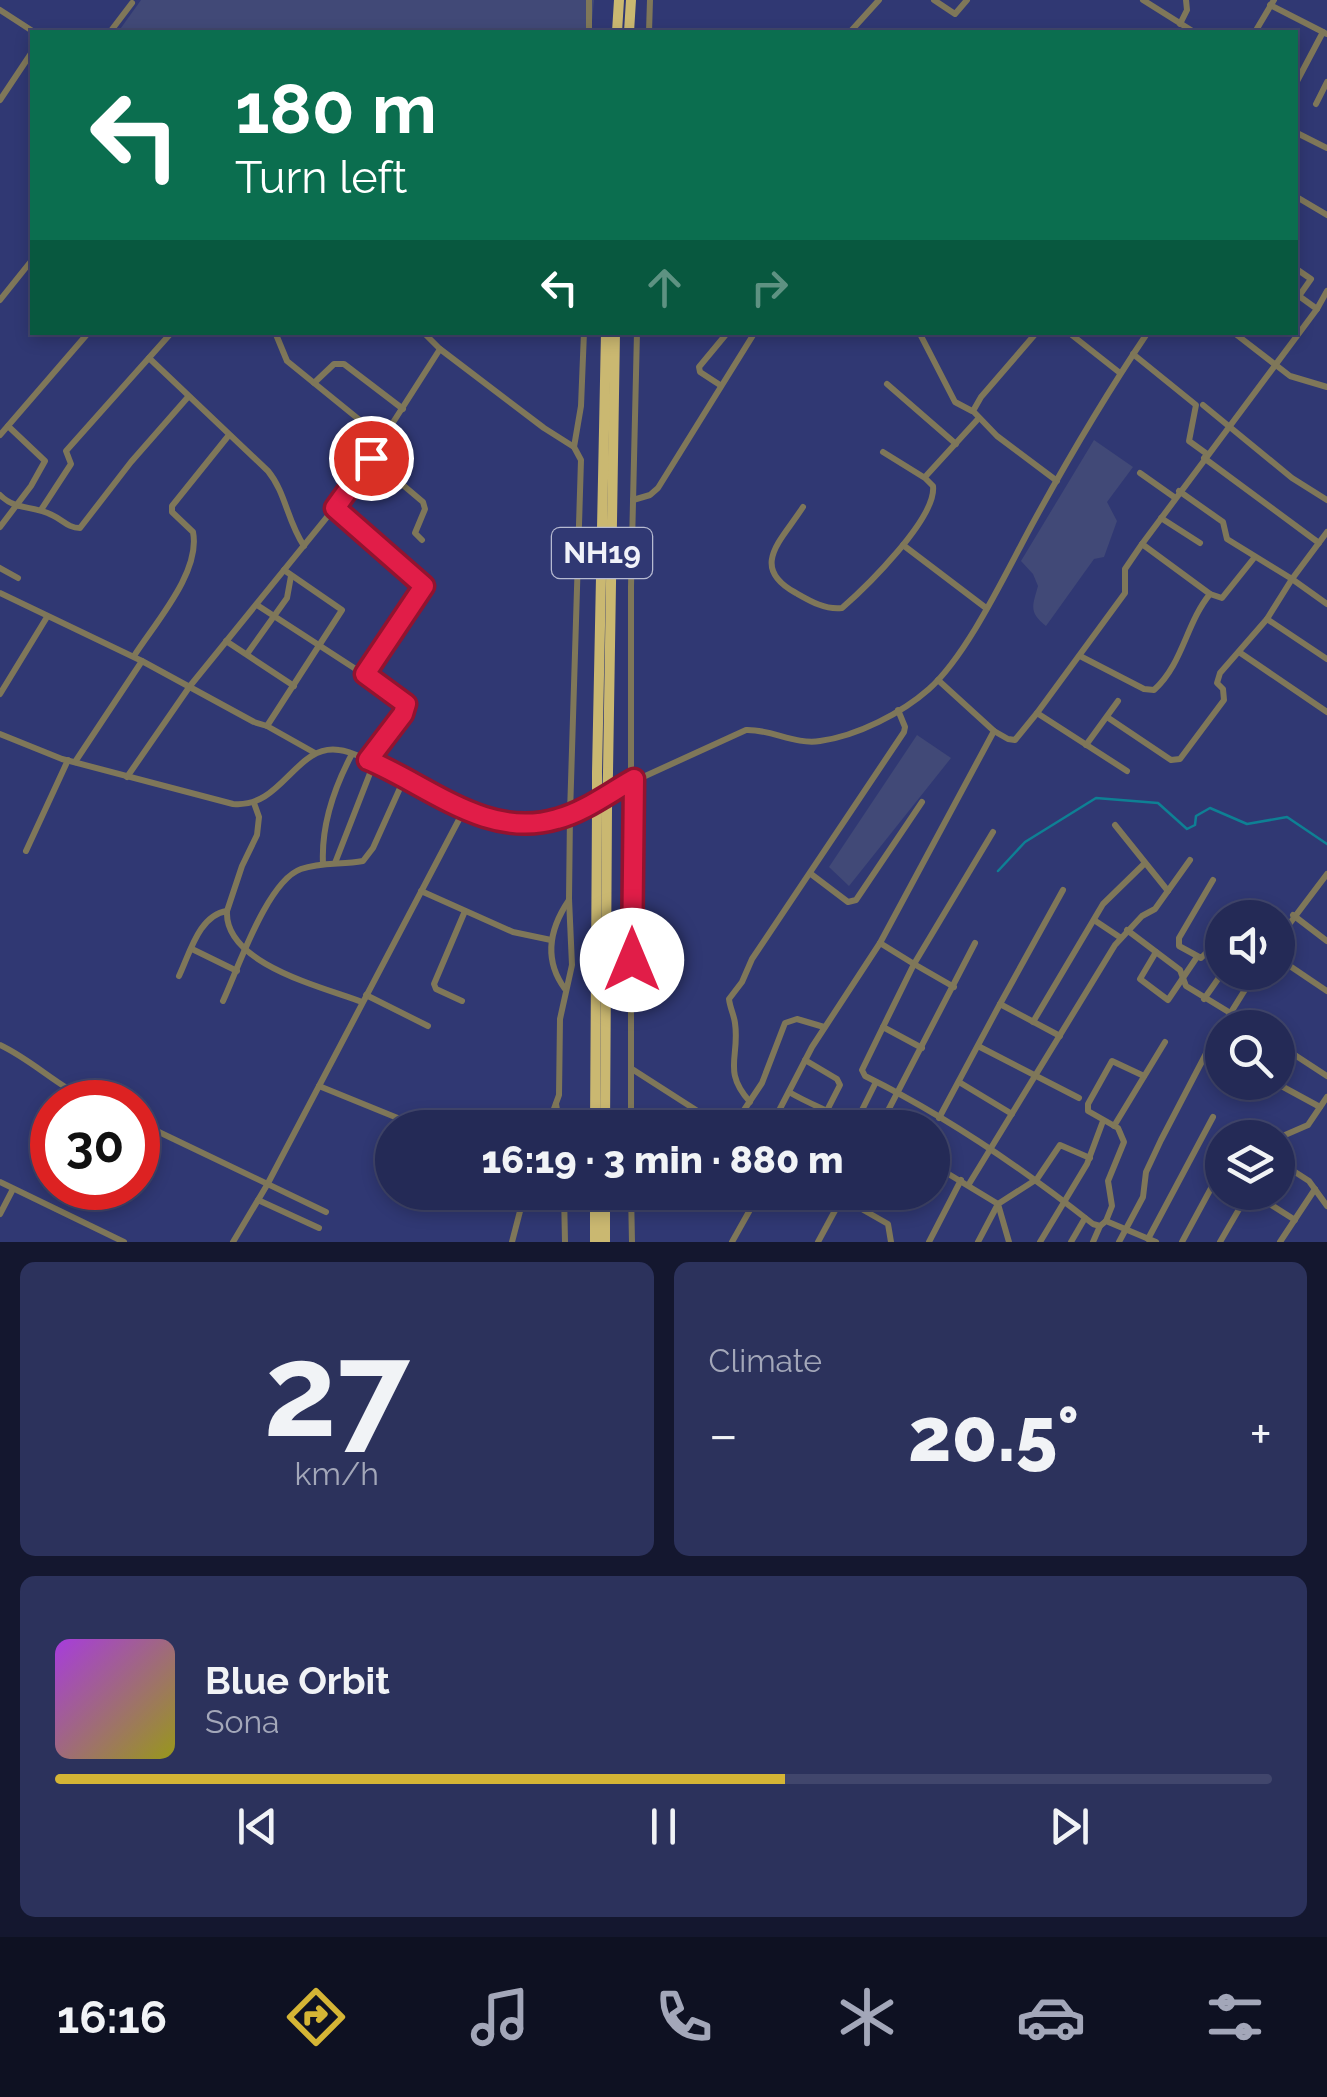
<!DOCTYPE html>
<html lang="en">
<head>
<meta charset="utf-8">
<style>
	body { margin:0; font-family:Raleway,sans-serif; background:#2c325c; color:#f1f3f6; height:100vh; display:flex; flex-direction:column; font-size:38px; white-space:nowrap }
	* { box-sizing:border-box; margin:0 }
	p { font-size:32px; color:#a3a7b9 }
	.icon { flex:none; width:55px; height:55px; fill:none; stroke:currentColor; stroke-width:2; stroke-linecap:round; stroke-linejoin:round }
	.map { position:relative; height:1242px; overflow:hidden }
	.panel { display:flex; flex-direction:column; gap:20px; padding:20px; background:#14172f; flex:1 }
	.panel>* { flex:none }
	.hud { position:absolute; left:30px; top:30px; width:1268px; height:305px; border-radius:0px; box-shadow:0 5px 15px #0003,0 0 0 2px #41466c; background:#0b6e4f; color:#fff; overflow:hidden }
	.tools { position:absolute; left:1205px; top:900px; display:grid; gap:20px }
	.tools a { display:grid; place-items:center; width:90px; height:90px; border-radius:50%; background:#242a56; box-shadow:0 5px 15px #0003,0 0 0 2px #41466c; font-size:50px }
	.speed { position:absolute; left:30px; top:1080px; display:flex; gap:20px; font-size:50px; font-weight:700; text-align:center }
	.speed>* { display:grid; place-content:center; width:130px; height:130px; border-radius:50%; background:#242a56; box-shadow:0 5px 15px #0003,0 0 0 2px #41466c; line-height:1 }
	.speed .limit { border:15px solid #d22; background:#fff; color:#111 }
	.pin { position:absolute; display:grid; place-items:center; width:85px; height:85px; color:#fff; margin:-42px; border:5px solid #fff; border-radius:50%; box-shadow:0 2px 10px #0007 }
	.me { position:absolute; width:110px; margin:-55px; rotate:0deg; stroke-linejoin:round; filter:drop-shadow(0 0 8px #0008) }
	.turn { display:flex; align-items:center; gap:35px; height:210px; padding:0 40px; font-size:45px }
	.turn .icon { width:130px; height:130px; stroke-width:2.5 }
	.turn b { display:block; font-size:70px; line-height:85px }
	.lanes { display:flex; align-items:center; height:95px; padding:0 40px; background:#0003; justify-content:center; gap:50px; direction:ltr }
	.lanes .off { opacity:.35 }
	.big { font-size:75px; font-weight:800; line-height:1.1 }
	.panel .widget { flex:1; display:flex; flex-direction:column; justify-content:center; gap:15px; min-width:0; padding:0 35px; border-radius:15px; background:#2c325c }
	.panel .dial { align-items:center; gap:0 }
	.dial b { font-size:130px; line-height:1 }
	.song { display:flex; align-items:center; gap:30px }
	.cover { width:120px; height:120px; border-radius:15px; background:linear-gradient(135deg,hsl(280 70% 55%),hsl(60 70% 35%)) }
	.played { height:10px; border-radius:5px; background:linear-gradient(90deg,#d5b535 60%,#41466c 60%) }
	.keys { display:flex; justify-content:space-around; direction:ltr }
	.heat { display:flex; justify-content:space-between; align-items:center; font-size:55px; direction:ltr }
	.panel .tiles { flex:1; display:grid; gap:20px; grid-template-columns:1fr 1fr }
	.widget:last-child { grid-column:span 2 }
	.trip { position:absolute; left:375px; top:1110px; width:575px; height:100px; border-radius:50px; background:#242a56; box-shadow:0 5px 15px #0003,0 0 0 2px #41466c; font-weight:800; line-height:100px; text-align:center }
	.menu { display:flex; height:160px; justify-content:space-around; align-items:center; background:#0e1122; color:#a3a7b9 }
	.menu .icon { width:70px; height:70px }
	.menu .current { color:#d5b535 }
	.menu b { font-size:45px; color:#f1f3f6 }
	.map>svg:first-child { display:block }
	.green { fill:#414977 }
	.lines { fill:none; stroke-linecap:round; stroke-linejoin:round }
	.stream { stroke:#0e8094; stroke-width:2.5 }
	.minor { stroke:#7f7759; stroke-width:6 }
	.trunk { stroke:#cab871; stroke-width:10 }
	.trunk-bridge { stroke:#cab871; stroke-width:10 }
	.route-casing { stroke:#92132f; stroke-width:25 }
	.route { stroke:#e11d48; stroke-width:18 }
	.labels { text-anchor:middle; stroke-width:10; stroke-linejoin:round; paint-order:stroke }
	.shield { fill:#303873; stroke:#b6bad1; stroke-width:2.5 }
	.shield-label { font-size:30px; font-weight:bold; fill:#f0f2f9 }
</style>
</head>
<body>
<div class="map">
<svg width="1327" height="1242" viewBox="0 0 1327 1242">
	<rect width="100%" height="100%" fill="#303873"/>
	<g class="green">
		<path d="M141,0H594L591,32H118Z"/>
		<path d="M1094,440L1133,467L1107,502L1117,521L1104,557L1094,559L1046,626C1029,612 1032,607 1038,586L1033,574L1021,561Z"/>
		<path d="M917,735L951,758L849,886L829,867Z"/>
	</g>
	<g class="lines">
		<path class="stream" d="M998,871L1025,842L1096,798L1158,803L1187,829L1195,825L1196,816L1210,808L1247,824L1287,817L1327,844"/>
		<g class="minor">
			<path d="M934,0L955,14L967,0"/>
			<path d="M1143,0L1194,32"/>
			<path d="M1270,5L1323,32"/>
			<path d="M0,10L34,32"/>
			<path d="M1180,24L1187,10L1186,0"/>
			<path d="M110,32L132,3"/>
			<path d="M589,32V0"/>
			<path d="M649,32L650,0"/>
			<path d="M850,32L879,0"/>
			<path d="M1255,32L1274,0"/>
			<path d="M1295,85L1323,32L1327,34"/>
			<path d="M0,100L32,52"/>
			<path d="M1316,104L1327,82"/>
			<path d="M1295,132L1327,148"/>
			<path d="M1295,196L1327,215"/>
			<path d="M1295,268L1311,279L1299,296L1317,309L1327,291"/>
			<path d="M0,300L32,260"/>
			<path d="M275,332L287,361L383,439"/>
			<path d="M423,332L440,349"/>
			<path d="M919,332L955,402L972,411"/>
			<path d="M1037,332L981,397L973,411L997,436L1057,481"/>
			<path d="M1068,332L1120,373"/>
			<path d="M1233,332L1290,376L1327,387"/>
			<path d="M1133,354L1196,405L1189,441L1207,454"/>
			<path d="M149,358L268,471C286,493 287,521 304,546"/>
			<path d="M314,383L334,364H344L403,409"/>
			<path d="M887,384L956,444"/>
			<path d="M720,385L700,372L699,367L728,332"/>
			<path d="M1203,405L1292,478L1327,500"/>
			<path d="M0,435L89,332"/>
			<path d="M574,447L581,406L584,332"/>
			<path d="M371,458L423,502L425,509L415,533L422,540"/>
			<path d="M1204,458L1319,543"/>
			<path d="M1140,473L1174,497"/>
			<path d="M925,477L978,419"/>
			<path d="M1179,491L1223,522L1227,539L1292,579L1267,619L1327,659"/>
			<path d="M0,495C16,511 33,505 52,515C63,520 68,528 80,528L131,462L188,397"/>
			<path d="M633,500L650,495L658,488L755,332"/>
			<path d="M803,507C782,540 748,567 796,593C810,601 825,610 842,608C865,588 937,518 933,486L925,478L883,452"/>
			<path d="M335,508L424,586L365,673"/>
			<path d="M41,510L71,464L66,451L172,332"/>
			<path d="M1161,518L1200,543"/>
			<path d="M0,527L31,486L45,461L8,426"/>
			<path d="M1327,532L1292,579L1327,604"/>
			<path d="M1142,544L1210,594"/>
			<path d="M903,545L986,608"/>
			<path d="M0,568L18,578"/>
			<path d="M284,570L342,610L267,726L315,753"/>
			<path d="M0,593L142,661L254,722L267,726"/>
			<path d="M257,605L405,701L403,714L367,760"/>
			<path d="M226,641L294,686"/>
			<path d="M1239,652L1327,712"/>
			<path d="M247,654L287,598L291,576"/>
			<path d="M134,656C155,623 201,572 193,532L172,512V506L229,435"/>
			<path d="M1080,656L1144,689L1154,690C1183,664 1186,623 1210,594L1222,598L1254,558"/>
			<path d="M0,694L47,617"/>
			<path d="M1037,713L1125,593V569L1142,544L1317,309"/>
			<path d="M1107,717L1171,760L1180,759L1224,700L1223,689L1217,683L1220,673L1267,619"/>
			<path d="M994,731L1008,739L1015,740L1037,713L1127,771"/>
			<path d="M0,734L62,759L233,804C282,809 296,743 339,750C351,751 364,759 375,763C463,798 497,855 597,799"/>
			<path d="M1086,745L1118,701"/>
			<path d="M75,762L142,661"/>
			<path d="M127,777L190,686L353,485L440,349L544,428L574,447L581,460L570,814L569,899L572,965L560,1019L559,1095L547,1128"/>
			<path d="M608,793L746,730C771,729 795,745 820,741C857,736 902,713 929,689C969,653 1007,570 1034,521C1069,457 1107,393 1148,332"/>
			<path d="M254,803L259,817L257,835L242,866L227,911C224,964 323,987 362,1002"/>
			<path d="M1115,825L1168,891"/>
			<path d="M26,851L68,760"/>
			<path d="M335,863L374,763"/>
			<path d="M323,864C321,825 334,788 352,754"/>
			<path d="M811,874L848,902L856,900L922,802"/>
			<path d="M1213,880L1179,938V946L1201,958L1209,950L1222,924"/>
			<path d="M421,891L513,932L551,940"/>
			<path d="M1293,915L1327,941"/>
			<path d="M1094,920L1121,938"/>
			<path d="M1127,930L1180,970L1186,986L1255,1028"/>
			<path d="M1278,939L1327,874"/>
			<path d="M192,949L237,971"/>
			<path d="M1156,952L1140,979L1168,1000L1197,957"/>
			<path d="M1278,958L1327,991"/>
			<path d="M179,976C190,953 199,915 227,911"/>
			<path d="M954,987L914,964L993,832"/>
			<path d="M565,989C543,959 550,928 569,900"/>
			<path d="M366,995L428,1026"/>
			<path d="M1204,999L1223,972"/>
			<path d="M223,1001C238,969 267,881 301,869C322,862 342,865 363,861L373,848L405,777"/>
			<path d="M462,1001L436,989L434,984L465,911"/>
			<path d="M1000,1004L1063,890"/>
			<path d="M1033,1022L1103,904L1144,864"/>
			<path d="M883,1027L862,1070L865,1076C946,1116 1022,1168 1093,1224L1100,1226L1106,1221L1156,1242"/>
			<path d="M1213,1042L1222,1048"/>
			<path d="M1278,1044L1327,1076"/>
			<path d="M0,1045C34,1061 60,1089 94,1102"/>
			<path d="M978,1046L1079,1098"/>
			<path d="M922,1048L883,1027L914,964L880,943L994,731L938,680"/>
			<path d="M805,1060L837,1079L840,1085L818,1128"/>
			<path d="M632,1069L724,1128"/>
			<path d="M959,1082L1012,1114"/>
			<path d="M1274,1082L1320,1107"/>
			<path d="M319,1086L405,1121"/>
			<path d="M789,1092C811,1105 833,1112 854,1125"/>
			<path d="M750,1102C722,1071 740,1057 735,1023C734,1015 730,1008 729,999L742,982L752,959L904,732L905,727L898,710"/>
			<path d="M556,1104L560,1128"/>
			<path d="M861,1112L881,1124"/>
			<path d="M939,1118L1000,1004L1060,1036"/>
			<path d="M138,1122L326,1212"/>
			<path d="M854,1126L876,1082"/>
			<path d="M1114,1126L1165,1042"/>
			<path d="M631,1128V587L637,332"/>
			<path d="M732,1128L762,1083L785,1023L797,1019L824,1027"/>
			<path d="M770,1128L812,1047L880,943"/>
			<path d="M879,1128L975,943"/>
			<path d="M1239,1138L1244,1129"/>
			<path d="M1278,1145L1285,1135L1308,1125L1327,1097"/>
			<path d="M1278,1161L1309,1181L1327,1206"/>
			<path d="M932,1164L998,1204L978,1242"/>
			<path d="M0,1182L124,1242"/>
			<path d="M969,1184L1115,945L1142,916L1155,909L1190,860"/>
			<path d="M564,1192L565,1242"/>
			<path d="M631,1192L632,1242"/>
			<path d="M832,1192L888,1224L891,1242"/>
			<path d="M1251,1192L1295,1220"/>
			<path d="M258,1200L319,1228"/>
			<path d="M0,1214L13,1189"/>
			<path d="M1106,1221L1112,1206L1108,1181L1124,1142L1118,1128L1088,1111V1104L1112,1061L1144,1076"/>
			<path d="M1148,1239L1213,1117"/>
			<path d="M233,1242L267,1185L464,810"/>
			<path d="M512,1242L525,1192"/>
			<path d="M732,1242L760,1192"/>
			<path d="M818,1242L845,1192"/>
			<path d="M929,1242L961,1180"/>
			<path d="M1009,1242L998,1204L1037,1179L1060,1145L1090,1158"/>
			<path d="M1040,1242L1087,1164L1103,1121"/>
			<path d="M1071,1242L1085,1218"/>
			<path d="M1093,1242L1100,1226"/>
			<path d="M1119,1242L1143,1197L1146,1172L1161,1140L1210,1046L1256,972"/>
			<path d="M1182,1242L1222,1168"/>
			<path d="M1220,1242L1249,1192"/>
			<path d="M1280,1242L1315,1189"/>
		</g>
		<g class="trunk">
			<path d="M617,32L619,0"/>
			<path d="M629,32L631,0"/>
			<path d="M608,772L615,332"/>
			<path d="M597,773L606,332"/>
			<path d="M595,1128L597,810"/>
			<path d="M605,1128L607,809"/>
			<path d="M595,1242V1192"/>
			<path d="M605,1242V1192"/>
		</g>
		<g class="trunk-bridge">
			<path d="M597,773V810"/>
			<path d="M607,809L608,772"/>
		</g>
	</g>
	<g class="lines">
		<defs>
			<path id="route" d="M371,458L335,508L424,586L365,674L406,704L403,714L368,760C428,785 487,840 557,819C584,812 609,793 634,779L632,960"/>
		</defs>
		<use href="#route" class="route-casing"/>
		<use href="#route" class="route"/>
	</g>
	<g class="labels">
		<rect class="shield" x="552" y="528" width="100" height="50" rx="8"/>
		<g class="shield-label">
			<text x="602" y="563">NH19</text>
		</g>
	</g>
</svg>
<div class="tools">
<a><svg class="icon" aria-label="sound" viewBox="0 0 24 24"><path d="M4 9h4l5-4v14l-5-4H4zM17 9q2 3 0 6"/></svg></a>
<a><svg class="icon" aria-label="search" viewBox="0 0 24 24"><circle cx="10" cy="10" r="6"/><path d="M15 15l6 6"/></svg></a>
<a><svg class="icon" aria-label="layers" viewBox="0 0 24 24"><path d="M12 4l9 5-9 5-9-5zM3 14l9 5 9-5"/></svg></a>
</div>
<div class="speed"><div class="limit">30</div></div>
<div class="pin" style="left:371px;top:458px;background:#d93025"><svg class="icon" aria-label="arrive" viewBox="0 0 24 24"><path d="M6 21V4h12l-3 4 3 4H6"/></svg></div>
<svg class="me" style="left:632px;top:960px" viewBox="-20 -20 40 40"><circle r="19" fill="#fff"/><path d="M0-13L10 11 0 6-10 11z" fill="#e11d48"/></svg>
<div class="trip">16:19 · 3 min · 880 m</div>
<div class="hud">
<div class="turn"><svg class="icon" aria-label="left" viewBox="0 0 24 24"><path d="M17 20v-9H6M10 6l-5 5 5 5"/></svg><div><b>180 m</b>Turn left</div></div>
<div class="lanes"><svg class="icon" aria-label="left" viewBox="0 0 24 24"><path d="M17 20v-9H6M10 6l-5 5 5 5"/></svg><svg class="icon off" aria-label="ahead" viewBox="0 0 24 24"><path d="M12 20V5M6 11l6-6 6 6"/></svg><svg class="icon off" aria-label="right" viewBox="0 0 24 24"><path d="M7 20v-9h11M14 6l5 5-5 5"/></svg></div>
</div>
</div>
<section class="panel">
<div class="tiles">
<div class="widget dial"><b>27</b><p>km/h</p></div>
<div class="widget"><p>Climate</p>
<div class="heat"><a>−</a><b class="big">20.5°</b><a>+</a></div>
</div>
<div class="widget">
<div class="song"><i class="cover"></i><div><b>Blue Orbit</b><p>Sona</p></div></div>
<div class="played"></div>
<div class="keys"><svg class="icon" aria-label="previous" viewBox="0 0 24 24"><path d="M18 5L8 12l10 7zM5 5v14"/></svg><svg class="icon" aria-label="pause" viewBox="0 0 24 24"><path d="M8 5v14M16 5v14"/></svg><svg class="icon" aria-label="next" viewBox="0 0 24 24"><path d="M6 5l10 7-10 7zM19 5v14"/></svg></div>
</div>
</div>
</section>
<nav class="menu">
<b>16:16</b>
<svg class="icon current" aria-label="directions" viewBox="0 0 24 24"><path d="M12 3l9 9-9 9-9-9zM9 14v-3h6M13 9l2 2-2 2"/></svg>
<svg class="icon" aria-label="music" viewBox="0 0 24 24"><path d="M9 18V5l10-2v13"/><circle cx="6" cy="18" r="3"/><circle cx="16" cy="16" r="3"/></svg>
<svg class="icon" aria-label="phone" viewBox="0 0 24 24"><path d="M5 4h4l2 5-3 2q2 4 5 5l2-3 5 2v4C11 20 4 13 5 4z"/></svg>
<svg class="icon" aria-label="climate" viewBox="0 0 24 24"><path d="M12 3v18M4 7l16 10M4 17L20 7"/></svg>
<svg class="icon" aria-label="car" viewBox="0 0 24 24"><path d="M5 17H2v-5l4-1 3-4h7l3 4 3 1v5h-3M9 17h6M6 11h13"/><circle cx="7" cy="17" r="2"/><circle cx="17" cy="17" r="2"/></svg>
<svg class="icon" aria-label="filters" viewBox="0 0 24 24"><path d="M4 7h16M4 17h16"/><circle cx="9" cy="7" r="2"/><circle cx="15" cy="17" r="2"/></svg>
</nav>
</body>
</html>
